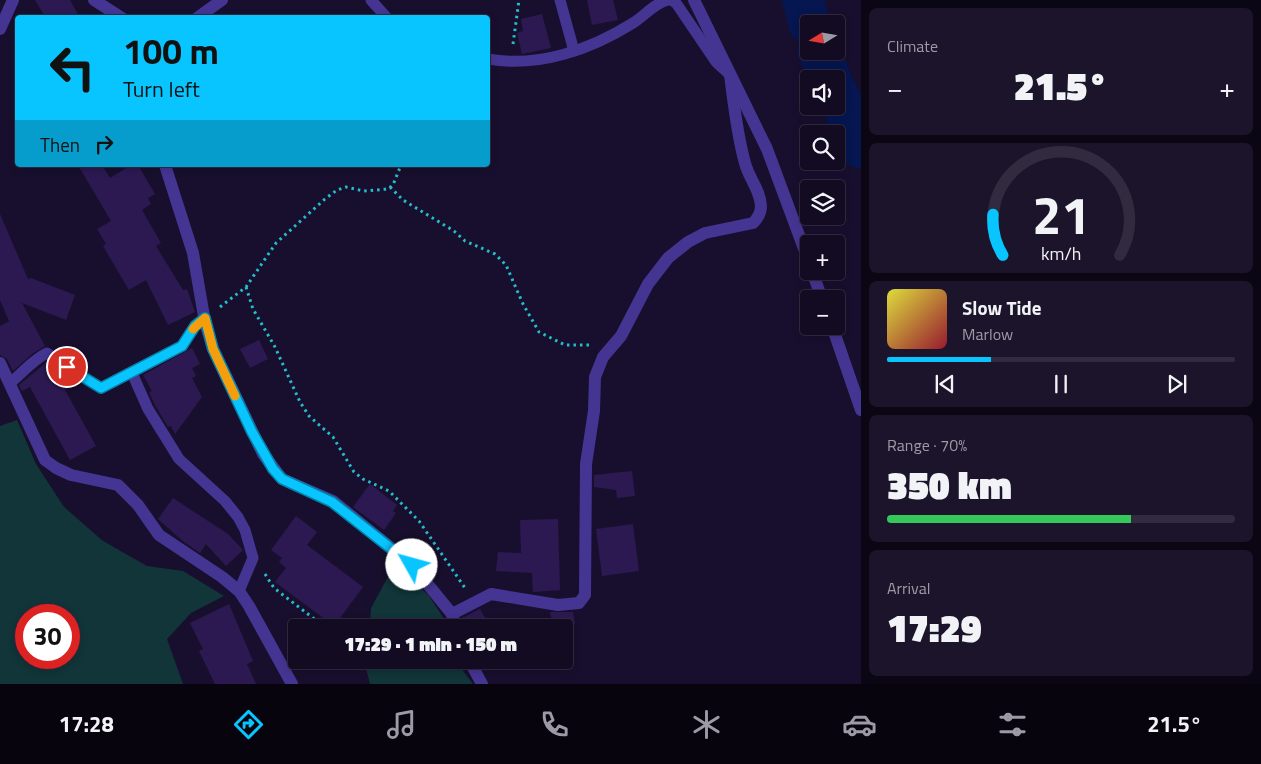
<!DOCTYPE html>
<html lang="en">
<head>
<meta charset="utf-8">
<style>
	body { margin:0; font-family:"Titillium Web",sans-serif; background:#1b142a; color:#f1f3f6; height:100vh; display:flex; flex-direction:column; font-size:19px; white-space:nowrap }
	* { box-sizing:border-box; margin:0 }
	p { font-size:16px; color:#9c9ba5 }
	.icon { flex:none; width:28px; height:28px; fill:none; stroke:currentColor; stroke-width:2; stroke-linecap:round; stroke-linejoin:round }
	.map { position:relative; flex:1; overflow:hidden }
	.details { display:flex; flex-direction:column; gap:8px; padding:8px; background:#0a0613; width:400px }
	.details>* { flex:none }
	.hud { position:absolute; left:15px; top:15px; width:475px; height:152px; border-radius:5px; box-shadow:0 2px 8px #0003,0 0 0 1px #312b40; background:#08c5ff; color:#111; overflow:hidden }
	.needle { width:32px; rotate:259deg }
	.buttons { position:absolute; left:800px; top:15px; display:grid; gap:10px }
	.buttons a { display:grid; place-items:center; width:45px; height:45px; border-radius:5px; background:#120b22; box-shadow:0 2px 8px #0003,0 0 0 1px #312b40; font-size:25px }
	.speed { position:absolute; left:15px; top:604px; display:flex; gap:10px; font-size:25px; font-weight:700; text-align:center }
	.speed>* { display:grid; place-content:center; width:65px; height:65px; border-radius:50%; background:#120b22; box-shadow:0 2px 8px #0003,0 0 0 1px #312b40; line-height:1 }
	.speed .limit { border:8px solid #d22; background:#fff; color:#111 }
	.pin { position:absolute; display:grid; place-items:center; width:42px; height:42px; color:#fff; margin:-21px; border:2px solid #fff; border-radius:50%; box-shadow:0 1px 5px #0007 }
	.me { position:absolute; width:55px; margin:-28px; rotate:308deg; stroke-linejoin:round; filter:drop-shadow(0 0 4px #0008) }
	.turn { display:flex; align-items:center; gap:18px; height:105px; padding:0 25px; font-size:22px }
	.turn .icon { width:65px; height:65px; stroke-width:2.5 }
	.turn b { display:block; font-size:35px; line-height:42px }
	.then { display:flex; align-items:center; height:48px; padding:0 25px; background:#0003; gap:10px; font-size:19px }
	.big { font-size:38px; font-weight:800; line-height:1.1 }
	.details .card { flex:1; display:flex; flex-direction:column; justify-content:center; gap:8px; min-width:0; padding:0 18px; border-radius:8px; background:#1b142a }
	.details .dial { align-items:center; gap:0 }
	.dial svg { height:130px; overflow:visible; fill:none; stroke:#312b40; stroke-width:7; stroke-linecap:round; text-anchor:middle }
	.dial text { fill:#f1f3f6; stroke:none }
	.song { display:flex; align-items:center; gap:15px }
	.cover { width:60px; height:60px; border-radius:8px; background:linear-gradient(135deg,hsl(60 70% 55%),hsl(350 70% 35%)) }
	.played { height:5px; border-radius:2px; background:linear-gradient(90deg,#08c5ff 30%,#312b40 30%) }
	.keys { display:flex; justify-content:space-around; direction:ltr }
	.heat { display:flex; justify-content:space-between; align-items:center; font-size:28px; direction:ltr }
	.charge { height:8px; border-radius:4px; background:linear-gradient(90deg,#34c759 70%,#312b40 0) }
	.trip { position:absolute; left:288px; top:619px; width:285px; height:50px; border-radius:5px; background:#120b22; box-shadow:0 2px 8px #0003,0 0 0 1px #312b40; font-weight:800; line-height:50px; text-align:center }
	.menu { display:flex; height:80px; justify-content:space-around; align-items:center; background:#07040e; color:#9c9ba5 }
	.menu .icon { width:35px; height:35px }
	.menu .on { color:#08c5ff }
	.menu b { font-size:22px; color:#f1f3f6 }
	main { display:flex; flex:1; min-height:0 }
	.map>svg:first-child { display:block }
	.green { fill:#113539; fill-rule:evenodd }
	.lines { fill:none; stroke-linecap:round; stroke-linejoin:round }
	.river { stroke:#051651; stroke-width:41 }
	.building { fill:#2c1951 }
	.path { stroke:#24becb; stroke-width:3; stroke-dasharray:2.5 4; stroke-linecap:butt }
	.service { stroke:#453592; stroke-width:11 }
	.minor { stroke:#453592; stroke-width:12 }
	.route-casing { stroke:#0580a6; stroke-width:12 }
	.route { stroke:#08c5ff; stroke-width:9 }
	.slow { stroke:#f59e0b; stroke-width:9 }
</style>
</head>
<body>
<main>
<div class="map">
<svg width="861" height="684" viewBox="0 0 861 684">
	<rect width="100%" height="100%" fill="#180f2e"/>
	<g class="green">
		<path d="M17,420L36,464L64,507L103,541L147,566L183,571L224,596L191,613L167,639L183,684H0V426ZM26,615H69V658H26Z"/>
		<path d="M406,573L429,596L450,628H370L371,608L389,575Z"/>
		<path d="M364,660H460L463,671L473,684H370Z"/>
	</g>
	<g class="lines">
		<g class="river">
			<path d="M803,0L809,24"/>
			<path d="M818,51L831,79"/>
			<path d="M836,90L861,148"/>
		</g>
	</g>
	<g class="building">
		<path d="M35,0H70L80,18H46Z"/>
		<path d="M587,0H613L618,20L592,25Z"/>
		<path d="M542,14L551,48L522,54L517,33L523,31L521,19Z"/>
		<path d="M78,165H102L110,178L131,165H138L155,194L148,198L151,204L142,210L161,243L156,246L183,290L187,289L195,312L168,325L146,280L129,290L103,246L106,244L97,229L111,221Z"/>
		<path d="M0,214L28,279L31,278L75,295L66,320L22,303L45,346L32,354L13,371L7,359L0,355V326L9,321L0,300Z"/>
		<path d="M259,340L268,359L250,368L240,349Z"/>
		<path d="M192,348L200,364L192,368L196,376L192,378L202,397L175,434L171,426L168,427L155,405L149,392L152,391L143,375Z"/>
		<path d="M47,362L60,370L71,386L65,390L96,446L70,460L30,387L22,391L19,385Z"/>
		<path d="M632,471L635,496L617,498L616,490L594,487V475Z"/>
		<path d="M370,484L397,505L393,511L396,513L384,530L353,507Z"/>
		<path d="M173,498L228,534L243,550L226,566L206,544L200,553L184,542L158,519Z"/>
		<path d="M296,516L317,532L307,545L363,587L334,626L275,582L286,568L279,562L282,558L271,550Z"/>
		<path d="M558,519L560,590L533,592L532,573L496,571L498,552L521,553L520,520Z"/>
		<path d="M633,524L639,571L602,576L596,529Z"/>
		<path d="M229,604L253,661L247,664L256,684H215L199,651L203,649L190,623Z"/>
		<path d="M480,609L491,628H464L462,618Z"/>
		<path d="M550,612H573L575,624L553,628Z"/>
	</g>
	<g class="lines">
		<g class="path">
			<path d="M513,44L519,0"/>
			<path d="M390,187L403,200L454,231L465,241L495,254L506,265L523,304L539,332L565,345H589"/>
			<path d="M246,287L253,309L275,347L300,402L309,416L333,437L354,472L363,479L389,491L419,521L465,588"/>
			<path d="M220,307L246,287L276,243L325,199L337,190L346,187L364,191L388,189L393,185L401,165"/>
			<path d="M265,574L274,588L326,628"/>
		</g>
		<g class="service">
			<path d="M371,0L387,18"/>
			<path d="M560,0L574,51"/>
			<path d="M671,0L676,3L716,62L729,74"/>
			<path d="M488,59C538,68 590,50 633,23C644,16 655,3 668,0"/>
			<path d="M132,373L148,409L179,459L225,501L238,517L245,530L253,558L239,591"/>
			<path d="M10,383C24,372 31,361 47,353L101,388L182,346L195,326L205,318"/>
		</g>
		<g class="minor">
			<path d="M94,0L122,18"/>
			<path d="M694,0L767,149L809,262"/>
			<path d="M197,18L222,0"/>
			<path d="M0,29L13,0"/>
			<path d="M165,165L193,253L205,322L213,349L263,454L282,479L333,501L412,565L452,614L456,628"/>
			<path d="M812,271L822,299"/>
			<path d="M832,326L861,410"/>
			<path d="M0,363L45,460L56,468L71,475L118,485L138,505L159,535L222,577L239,591L249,606L292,684"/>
			<path d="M452,614L491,594L558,605L579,603L585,595L586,464L594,411L595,377L603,357L621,336L648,284L668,258L688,242L705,233L753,223C758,218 761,213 761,206C760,189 749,179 745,163C737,135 734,105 730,75"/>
			<path d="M469,660L482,684"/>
		</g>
	</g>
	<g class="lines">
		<defs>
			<path id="route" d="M67,367L101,388L182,346L195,326L205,318L213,349L252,432L273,469L282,479L332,502L412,565"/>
		</defs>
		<use href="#route" class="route-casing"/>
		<use href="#route" class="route"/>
		<path class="slow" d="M193,329L205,318L213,349L235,396"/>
	</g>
</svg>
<div class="buttons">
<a><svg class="needle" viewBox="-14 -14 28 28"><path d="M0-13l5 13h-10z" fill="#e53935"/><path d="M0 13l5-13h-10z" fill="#9c9ba5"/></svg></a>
<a><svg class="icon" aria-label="sound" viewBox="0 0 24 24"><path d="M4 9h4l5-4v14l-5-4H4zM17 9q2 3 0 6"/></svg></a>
<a><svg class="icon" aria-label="search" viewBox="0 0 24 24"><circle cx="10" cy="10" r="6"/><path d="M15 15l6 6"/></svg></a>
<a><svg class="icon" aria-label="layers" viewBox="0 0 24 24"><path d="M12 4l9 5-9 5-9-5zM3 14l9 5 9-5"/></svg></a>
<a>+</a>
<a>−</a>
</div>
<div class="speed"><div class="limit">30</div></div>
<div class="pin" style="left:67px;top:367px;background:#d93025"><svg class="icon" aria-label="arrive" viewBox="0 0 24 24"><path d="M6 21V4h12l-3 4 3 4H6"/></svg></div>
<svg class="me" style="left:412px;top:565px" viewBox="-20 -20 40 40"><circle r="19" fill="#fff"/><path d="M0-13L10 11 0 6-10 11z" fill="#08c5ff"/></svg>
<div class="trip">17:29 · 1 min · 150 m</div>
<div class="hud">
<div class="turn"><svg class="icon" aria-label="left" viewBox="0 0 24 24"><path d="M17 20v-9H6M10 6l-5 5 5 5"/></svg><div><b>100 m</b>Turn left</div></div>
<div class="then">Then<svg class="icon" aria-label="right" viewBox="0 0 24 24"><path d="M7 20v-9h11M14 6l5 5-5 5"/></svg></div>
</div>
</div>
<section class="details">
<div class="card"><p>Climate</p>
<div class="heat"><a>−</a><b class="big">21.5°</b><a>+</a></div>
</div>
<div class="card dial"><svg viewBox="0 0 100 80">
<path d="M14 69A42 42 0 1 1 86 69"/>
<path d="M14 69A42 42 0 0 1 8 44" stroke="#08c5ff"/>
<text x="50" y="56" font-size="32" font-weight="700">21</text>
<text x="50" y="72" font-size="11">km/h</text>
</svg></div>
<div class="card">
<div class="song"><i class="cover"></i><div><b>Slow Tide</b><p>Marlow</p></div></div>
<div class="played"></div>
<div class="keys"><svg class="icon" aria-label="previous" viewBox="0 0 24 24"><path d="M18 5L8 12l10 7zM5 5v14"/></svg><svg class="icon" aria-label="pause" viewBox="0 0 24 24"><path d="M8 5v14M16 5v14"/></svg><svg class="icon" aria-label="next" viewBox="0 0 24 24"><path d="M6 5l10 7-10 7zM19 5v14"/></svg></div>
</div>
<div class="card"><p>Range · 70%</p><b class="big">350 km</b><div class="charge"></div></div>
<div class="card"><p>Arrival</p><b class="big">17:29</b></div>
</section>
</main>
<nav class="menu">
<b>17:28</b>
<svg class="icon on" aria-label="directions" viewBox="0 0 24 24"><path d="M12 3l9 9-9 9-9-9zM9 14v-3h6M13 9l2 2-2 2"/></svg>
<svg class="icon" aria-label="music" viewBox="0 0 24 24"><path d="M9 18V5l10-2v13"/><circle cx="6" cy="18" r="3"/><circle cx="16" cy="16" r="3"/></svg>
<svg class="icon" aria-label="phone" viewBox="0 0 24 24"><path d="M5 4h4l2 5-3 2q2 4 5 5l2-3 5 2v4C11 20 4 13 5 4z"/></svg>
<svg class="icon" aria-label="climate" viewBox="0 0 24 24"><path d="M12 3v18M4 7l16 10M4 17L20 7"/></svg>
<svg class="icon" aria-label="car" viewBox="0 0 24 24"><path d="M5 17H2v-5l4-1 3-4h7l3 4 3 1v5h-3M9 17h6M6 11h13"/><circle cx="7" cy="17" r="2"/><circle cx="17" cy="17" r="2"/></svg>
<svg class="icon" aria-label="filters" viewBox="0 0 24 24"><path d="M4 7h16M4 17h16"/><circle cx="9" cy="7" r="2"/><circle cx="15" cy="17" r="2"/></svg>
<b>21.5°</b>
</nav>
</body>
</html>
